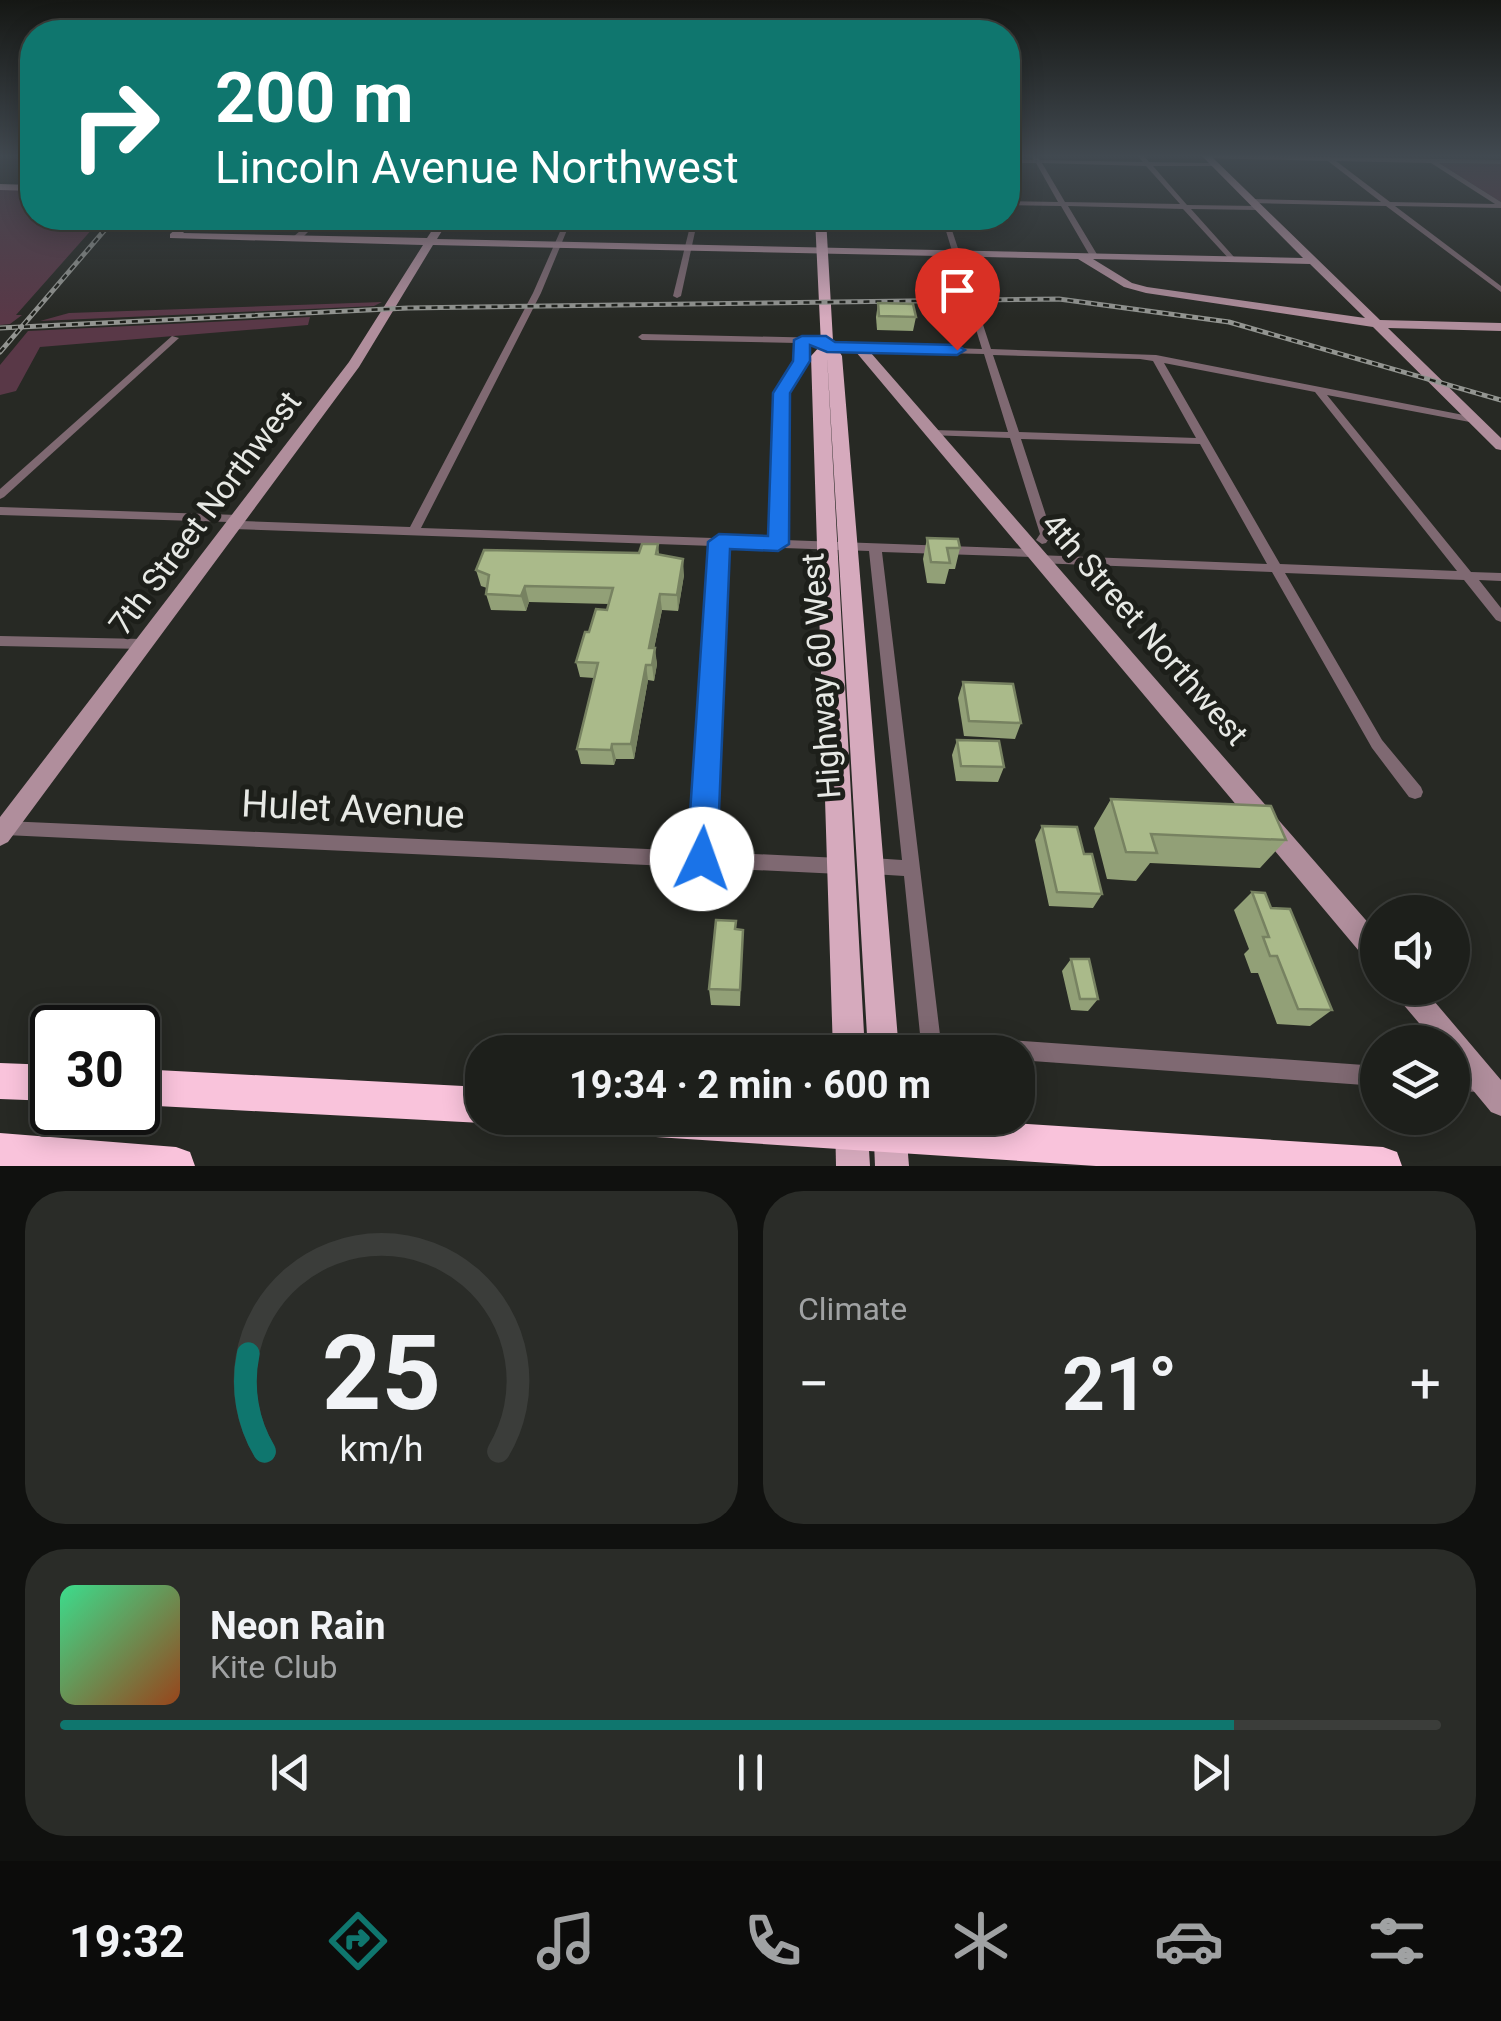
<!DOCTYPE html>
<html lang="en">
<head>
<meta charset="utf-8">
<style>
	body { margin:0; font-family:Roboto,sans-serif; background:#2a2c28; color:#f1f3f6; height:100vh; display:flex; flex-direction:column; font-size:38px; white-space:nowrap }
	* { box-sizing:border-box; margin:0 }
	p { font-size:32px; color:#a0a2a3 }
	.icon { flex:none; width:55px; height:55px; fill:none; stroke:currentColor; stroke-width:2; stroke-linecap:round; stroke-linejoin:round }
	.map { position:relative; height:1166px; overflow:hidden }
	.drawer { display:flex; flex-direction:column; gap:25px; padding:25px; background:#10110f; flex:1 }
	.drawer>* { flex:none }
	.hud { position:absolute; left:20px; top:20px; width:1000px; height:210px; border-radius:40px; box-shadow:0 5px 25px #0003,0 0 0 2px #3b3d3a; background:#0f766e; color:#fff; overflow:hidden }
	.fabs { position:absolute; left:1360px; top:895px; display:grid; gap:20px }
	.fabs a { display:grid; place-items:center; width:110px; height:110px; border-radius:50%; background:#1d1f1b; box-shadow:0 5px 25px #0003,0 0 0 2px #3b3d3a; font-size:50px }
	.speed { position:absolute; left:30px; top:1005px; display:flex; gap:20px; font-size:50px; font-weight:700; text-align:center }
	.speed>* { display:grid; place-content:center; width:130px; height:130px; border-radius:50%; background:#1d1f1b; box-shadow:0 5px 25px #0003,0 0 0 2px #3b3d3a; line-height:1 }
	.speed .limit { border:5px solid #111; border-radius:15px; background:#fff; color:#111 }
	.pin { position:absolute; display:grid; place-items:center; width:85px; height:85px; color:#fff; margin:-102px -42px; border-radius:50% 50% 50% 0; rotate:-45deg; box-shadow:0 0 10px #0007 }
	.pin .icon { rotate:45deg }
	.me { position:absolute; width:110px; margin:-55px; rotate:3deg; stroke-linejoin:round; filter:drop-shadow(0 0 8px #0008) }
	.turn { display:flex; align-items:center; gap:35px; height:210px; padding:0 30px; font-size:45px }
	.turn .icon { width:130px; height:130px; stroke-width:2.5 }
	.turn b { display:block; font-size:70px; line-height:85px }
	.big { font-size:75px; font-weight:700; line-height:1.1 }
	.drawer .tile { flex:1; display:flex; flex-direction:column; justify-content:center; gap:15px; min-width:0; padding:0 35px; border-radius:40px; background:#2a2c28 }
	.drawer .dial { align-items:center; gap:0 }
	.dial svg { height:260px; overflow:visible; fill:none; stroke:#3b3d3a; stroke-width:7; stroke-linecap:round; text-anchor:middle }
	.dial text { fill:#f1f3f6; stroke:none }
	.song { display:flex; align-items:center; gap:30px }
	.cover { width:120px; height:120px; border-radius:15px; background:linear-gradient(135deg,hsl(150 70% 55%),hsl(20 70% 35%)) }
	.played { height:10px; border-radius:5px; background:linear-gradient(90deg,#0f766e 85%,#3b3d3a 85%) }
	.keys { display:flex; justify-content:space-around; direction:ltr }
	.heat { display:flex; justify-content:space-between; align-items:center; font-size:55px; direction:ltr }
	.drawer .tiles { flex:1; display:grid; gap:25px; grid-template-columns:1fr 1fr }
	.tile:last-child { grid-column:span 2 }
	.trip { position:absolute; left:465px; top:1035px; width:570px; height:100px; border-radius:40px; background:#1d1f1b; box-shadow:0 5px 25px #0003,0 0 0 2px #3b3d3a; font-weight:700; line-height:100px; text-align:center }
	.tab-bar { display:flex; height:160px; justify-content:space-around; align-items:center; background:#0c0c0b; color:#a0a2a3 }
	.tab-bar .icon { width:70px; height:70px }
	.tab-bar .current { color:#0f766e }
	.tab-bar b { font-size:45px; color:#f1f3f6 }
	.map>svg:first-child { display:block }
	.green { fill:#593847 }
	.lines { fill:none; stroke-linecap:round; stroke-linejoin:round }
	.street { fill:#7f6972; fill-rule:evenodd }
	.secondary { fill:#b08e9c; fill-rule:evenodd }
	.primary { fill:#d6aabd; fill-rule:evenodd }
	.highway { fill:#f9c3db; fill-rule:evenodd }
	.rail-casing { stroke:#939591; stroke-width:5 }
	.rail { stroke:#1d1f1a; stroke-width:2.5; stroke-dasharray:6; stroke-linecap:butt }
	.wall { fill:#92a077 }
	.shaded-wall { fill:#778261 }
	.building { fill:#aaba8a; stroke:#778261; stroke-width:2.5 }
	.route { fill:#1a73e8; stroke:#114b97; stroke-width:2.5 }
	.labels { text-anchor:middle; stroke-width:10; stroke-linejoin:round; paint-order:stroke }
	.street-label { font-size:32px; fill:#e7e9e5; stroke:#1d1f1a }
	.near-street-label { font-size:38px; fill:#e7e9e5; stroke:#1d1f1a }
</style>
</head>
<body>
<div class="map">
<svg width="1501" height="1166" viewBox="0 0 1501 1166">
	<rect width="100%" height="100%" fill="#272924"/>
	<g class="green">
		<path d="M1439,163L1501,164V202Z"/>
		<path d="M0,188L32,189V218H102L16,315H22L10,324L0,325Z"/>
		<path d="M382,302L374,306L40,321L69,313Z"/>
		<path d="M310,317L308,325L40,347L16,391L0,395V365L28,331Z"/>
	</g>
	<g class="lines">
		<g class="street">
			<path d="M1035,155L1040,160L1143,162L1137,155H1143L1149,162L1214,163L1216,166H1153L1187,205L1258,206L1261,208L1258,210L1191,209L1234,257V261H1231L1183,209L1068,206L1098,256L1094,258L1090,256L1061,206L1008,205V201L1058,202L1036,163H1008V159L1034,160L1032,157ZM1042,163L1146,166L1180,204L1065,202Z"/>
			<path d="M1207,155L1501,160V164L1439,163L1501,202V208L1395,206L1501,286V292L1386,206L1251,203L1248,201L1251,199L1381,202L1328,161L1205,158ZM1336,161L1431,163L1495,204L1390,202Z"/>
			<path d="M315,218H322L299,241H293V237Z"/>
			<path d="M566,218H572L541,293L421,528L772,540L776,393L796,361L797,343L642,340L638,337L642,334L826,338L829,339V343H806V361L786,393L784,540L1032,549L1036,550L1037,555L1267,564L1200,444L1021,439L1052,534L1046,543L1042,544L1036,540L1040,534L1010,438L928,435V431L932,430L1008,432L984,354L860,351L856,348L860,345L982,349L942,218H948L991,349L1156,355L1479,418L1480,420L1475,423L1327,395L1471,572L1501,573V581L1479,580L1501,608V622L1496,620L1464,580L1285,573L1382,740L1421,787L1423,792L1421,797L1415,799L1409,797L1372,748L1272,572L1037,563L1033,562L1032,557L882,552L940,1035L1378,1066V1086L1018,1060V1052L924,1051L921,1044L904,876L872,874L866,872L864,866L866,860L872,858L902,860L869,551L725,546L711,852L840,858L846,860L848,866L846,872L840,874L5,835L0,834V822L5,821L694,851L713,546L233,529L229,528L227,525L229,522L0,515V507L238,515L242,516L244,519L242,521L410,527L533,293ZM993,355L1140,359L1153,361L1196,438L1019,432ZM1164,363L1315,392L1457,571L1280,564Z"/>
			<path d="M692,218H698L681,296L677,298L673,296Z"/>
			<path d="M172,336L179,338L4,497L0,499V489Z"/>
			<path d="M0,636L143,639L148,640L150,644L148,648L143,649L0,646Z"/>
			<path d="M1452,1071L1481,1072L1488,1075L1491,1082L1488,1089L1481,1092L1452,1091Z"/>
		</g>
		<g class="secondary">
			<path d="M1201,155H1210L1380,320L1501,323V331L1388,328L1501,438V450L1496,449L1373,327L1146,293L1124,287L1078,259L433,245L359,367L8,842L0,846V817L349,362L423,245L170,238V234L189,218H199L183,233L427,238L440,218H450L437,239L1303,258ZM1093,259L1310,264L1365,318L1147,287L1132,283Z"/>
			<path d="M0,184L32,185V191L0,190Z"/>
			<path d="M827,343L864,345L1378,934V966L1369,963L856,352L823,350L821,347Z"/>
			<path d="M1393,988H1423L1501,1080V1116L1491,1112L1452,1065V1042H1435L1397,997Z"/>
		</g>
		<g class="primary">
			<path d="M815,218H826L833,341L842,356L899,1052H868L827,355L865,1052H833L811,356L821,345Z"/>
			<path d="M835,1118H867L870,1166H836Z"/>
			<path d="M873,1118H905L909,1166H875Z"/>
		</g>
		<g class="highway">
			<path d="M0,1063L52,1065V1101L0,1099Z"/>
			<path d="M138,1069L482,1087V1118H495L482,1123L138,1105Z"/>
			<path d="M637,1118H933L1383,1147L1397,1152L1402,1166H1096L656,1137L643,1131Z"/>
			<path d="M0,1133L176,1147L190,1152L195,1166H0Z"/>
		</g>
		<defs>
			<g id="rail">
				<path d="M0,328L408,308L1059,299L1229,322L1501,400"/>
				<path d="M0,352L115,218"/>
			</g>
		</defs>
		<use href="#rail" class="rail-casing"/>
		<use href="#rail" class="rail"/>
	</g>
	<g class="wall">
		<path d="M878,303L916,317L913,331L877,330L876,317Z"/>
		<path d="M927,538L960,548L955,569H949L945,584L927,583L923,559Z"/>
		<path d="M658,544L659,555L684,575L678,611L662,610L654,648L657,664L654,681L648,680L634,759H616L614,765L581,764L577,749L594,678L580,677L576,662L589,632L607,610L609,604L529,602L526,611L491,610L486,594L487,588L481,586L476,570L639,553Z"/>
		<path d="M963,682L1021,723L1015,739L964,736L958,698Z"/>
		<path d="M957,740L1004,767L998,782L956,781L952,755Z"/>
		<path d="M1111,799L1286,840L1260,868L1150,863L1136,881L1107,879L1094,828Z"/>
		<path d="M1042,826L1084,854L1102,894L1093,908L1049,906L1035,840Z"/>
		<path d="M1252,892L1271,908L1332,1010L1310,1026L1277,1024L1258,973H1251L1244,954L1249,949L1234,910Z"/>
		<path d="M736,929L743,930L740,1006L711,1005L709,989Z"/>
		<path d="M1071,959L1098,999L1088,1011L1071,1010L1062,971Z"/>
	</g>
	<g class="shaded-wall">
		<path d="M683,559L684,575L678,611L677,595Z"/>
		<path d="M525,586L529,602L526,611L521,596Z"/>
		<path d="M660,594L662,610L651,664L649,648Z"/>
		<path d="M655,648L657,664L654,681L652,665Z"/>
		<path d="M646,665L648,680L634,759L631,744Z"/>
		<path d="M612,744L616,759L614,765L611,750Z"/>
	</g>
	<g class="building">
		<path d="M878,303L913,304L916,317L879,316Z"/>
		<path d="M927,538L958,539L960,548H947L950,563L931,562Z"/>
		<path d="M642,544H658L656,554L683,559L677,595L660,594L649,648H655L652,665H646L631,744H612L611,750L577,749L598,663L576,662L585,632H589L596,609L607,610L613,588L525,586L521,596L486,594L489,575L476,570L484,550L639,553Z"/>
		<path d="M963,682L1013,684L1021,723L969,721Z"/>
		<path d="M957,740L999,741L1004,767L961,766Z"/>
		<path d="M1111,799L1271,806L1286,840L1151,834L1157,853L1126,852Z"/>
		<path d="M1042,826L1077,827L1084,854H1092L1102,894L1057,892Z"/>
		<path d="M1252,892L1265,893L1271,908L1290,909L1332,1010L1298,1009L1277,956H1270L1263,937H1269Z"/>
		<path d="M716,920L736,921L735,929L743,930L740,990L709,989Z"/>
		<path d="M1071,959H1089L1098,999H1080Z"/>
	</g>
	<linearGradient id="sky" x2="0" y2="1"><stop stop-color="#151714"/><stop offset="0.49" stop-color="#414950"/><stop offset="1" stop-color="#414950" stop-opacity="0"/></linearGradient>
	<rect width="1501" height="318" fill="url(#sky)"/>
	<path class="route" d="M802,336H826L835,342L957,345L965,350L957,355L827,352L810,345V361L790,393L789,544L778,551L730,549L717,859L713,869L702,873L692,869L687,859L708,542L719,534L768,536L773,393L793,361L794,340Z"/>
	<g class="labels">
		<g class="street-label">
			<text transform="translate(205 513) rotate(-53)" y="11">7th Street Northwest</text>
			<text transform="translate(1145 629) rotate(49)" y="11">4th Street Northwest</text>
			<text transform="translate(821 676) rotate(-94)" y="11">Highway 60 West</text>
		</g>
		<g class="near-street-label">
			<text transform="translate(353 809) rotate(3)" y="13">Hulet Avenue</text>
		</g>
	</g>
</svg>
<div class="fabs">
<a><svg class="icon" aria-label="sound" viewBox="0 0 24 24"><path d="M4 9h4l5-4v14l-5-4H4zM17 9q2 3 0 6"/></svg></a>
<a><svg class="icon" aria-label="layers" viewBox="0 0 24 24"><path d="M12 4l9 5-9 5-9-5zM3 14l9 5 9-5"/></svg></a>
</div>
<div class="speed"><div class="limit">30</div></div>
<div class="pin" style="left:957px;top:350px;background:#d93025"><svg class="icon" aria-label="arrive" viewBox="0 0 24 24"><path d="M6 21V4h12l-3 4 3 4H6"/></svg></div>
<svg class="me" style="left:702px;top:859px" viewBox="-20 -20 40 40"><circle r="19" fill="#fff"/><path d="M0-13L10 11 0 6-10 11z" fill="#1a73e8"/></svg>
<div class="trip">19:34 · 2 min · 600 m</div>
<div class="hud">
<div class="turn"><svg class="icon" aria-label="right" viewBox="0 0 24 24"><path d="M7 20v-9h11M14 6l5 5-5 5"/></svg><div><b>200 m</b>Lincoln Avenue Northwest</div></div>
</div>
</div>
<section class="drawer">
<div class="tiles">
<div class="tile dial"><svg viewBox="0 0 100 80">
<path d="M14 69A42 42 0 1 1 86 69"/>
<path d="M14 69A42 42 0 0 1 9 39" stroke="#0f766e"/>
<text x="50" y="56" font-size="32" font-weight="700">25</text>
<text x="50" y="72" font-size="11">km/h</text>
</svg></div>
<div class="tile"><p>Climate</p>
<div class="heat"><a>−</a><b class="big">21°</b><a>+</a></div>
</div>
<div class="tile">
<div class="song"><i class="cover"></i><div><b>Neon Rain</b><p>Kite Club</p></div></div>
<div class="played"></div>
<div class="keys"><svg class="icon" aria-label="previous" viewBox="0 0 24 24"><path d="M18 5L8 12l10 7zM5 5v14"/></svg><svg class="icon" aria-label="pause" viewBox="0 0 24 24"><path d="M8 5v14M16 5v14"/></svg><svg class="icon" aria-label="next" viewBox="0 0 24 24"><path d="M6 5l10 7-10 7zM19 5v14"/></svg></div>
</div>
</div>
</section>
<nav class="tab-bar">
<b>19:32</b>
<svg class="icon current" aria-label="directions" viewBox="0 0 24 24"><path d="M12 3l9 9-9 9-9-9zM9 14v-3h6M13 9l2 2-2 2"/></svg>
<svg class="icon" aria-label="music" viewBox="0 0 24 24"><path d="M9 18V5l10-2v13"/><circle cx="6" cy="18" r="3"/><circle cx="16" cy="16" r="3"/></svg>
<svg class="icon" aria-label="phone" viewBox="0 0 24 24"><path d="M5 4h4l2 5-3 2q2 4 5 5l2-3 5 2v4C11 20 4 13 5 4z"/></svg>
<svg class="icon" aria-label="climate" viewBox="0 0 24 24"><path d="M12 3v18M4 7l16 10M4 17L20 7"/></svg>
<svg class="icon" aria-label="car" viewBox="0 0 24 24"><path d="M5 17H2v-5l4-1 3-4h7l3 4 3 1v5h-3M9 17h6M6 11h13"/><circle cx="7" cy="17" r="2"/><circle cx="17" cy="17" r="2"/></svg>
<svg class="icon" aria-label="filters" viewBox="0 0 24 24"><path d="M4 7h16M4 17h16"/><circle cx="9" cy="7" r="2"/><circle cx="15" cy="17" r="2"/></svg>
</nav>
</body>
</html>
